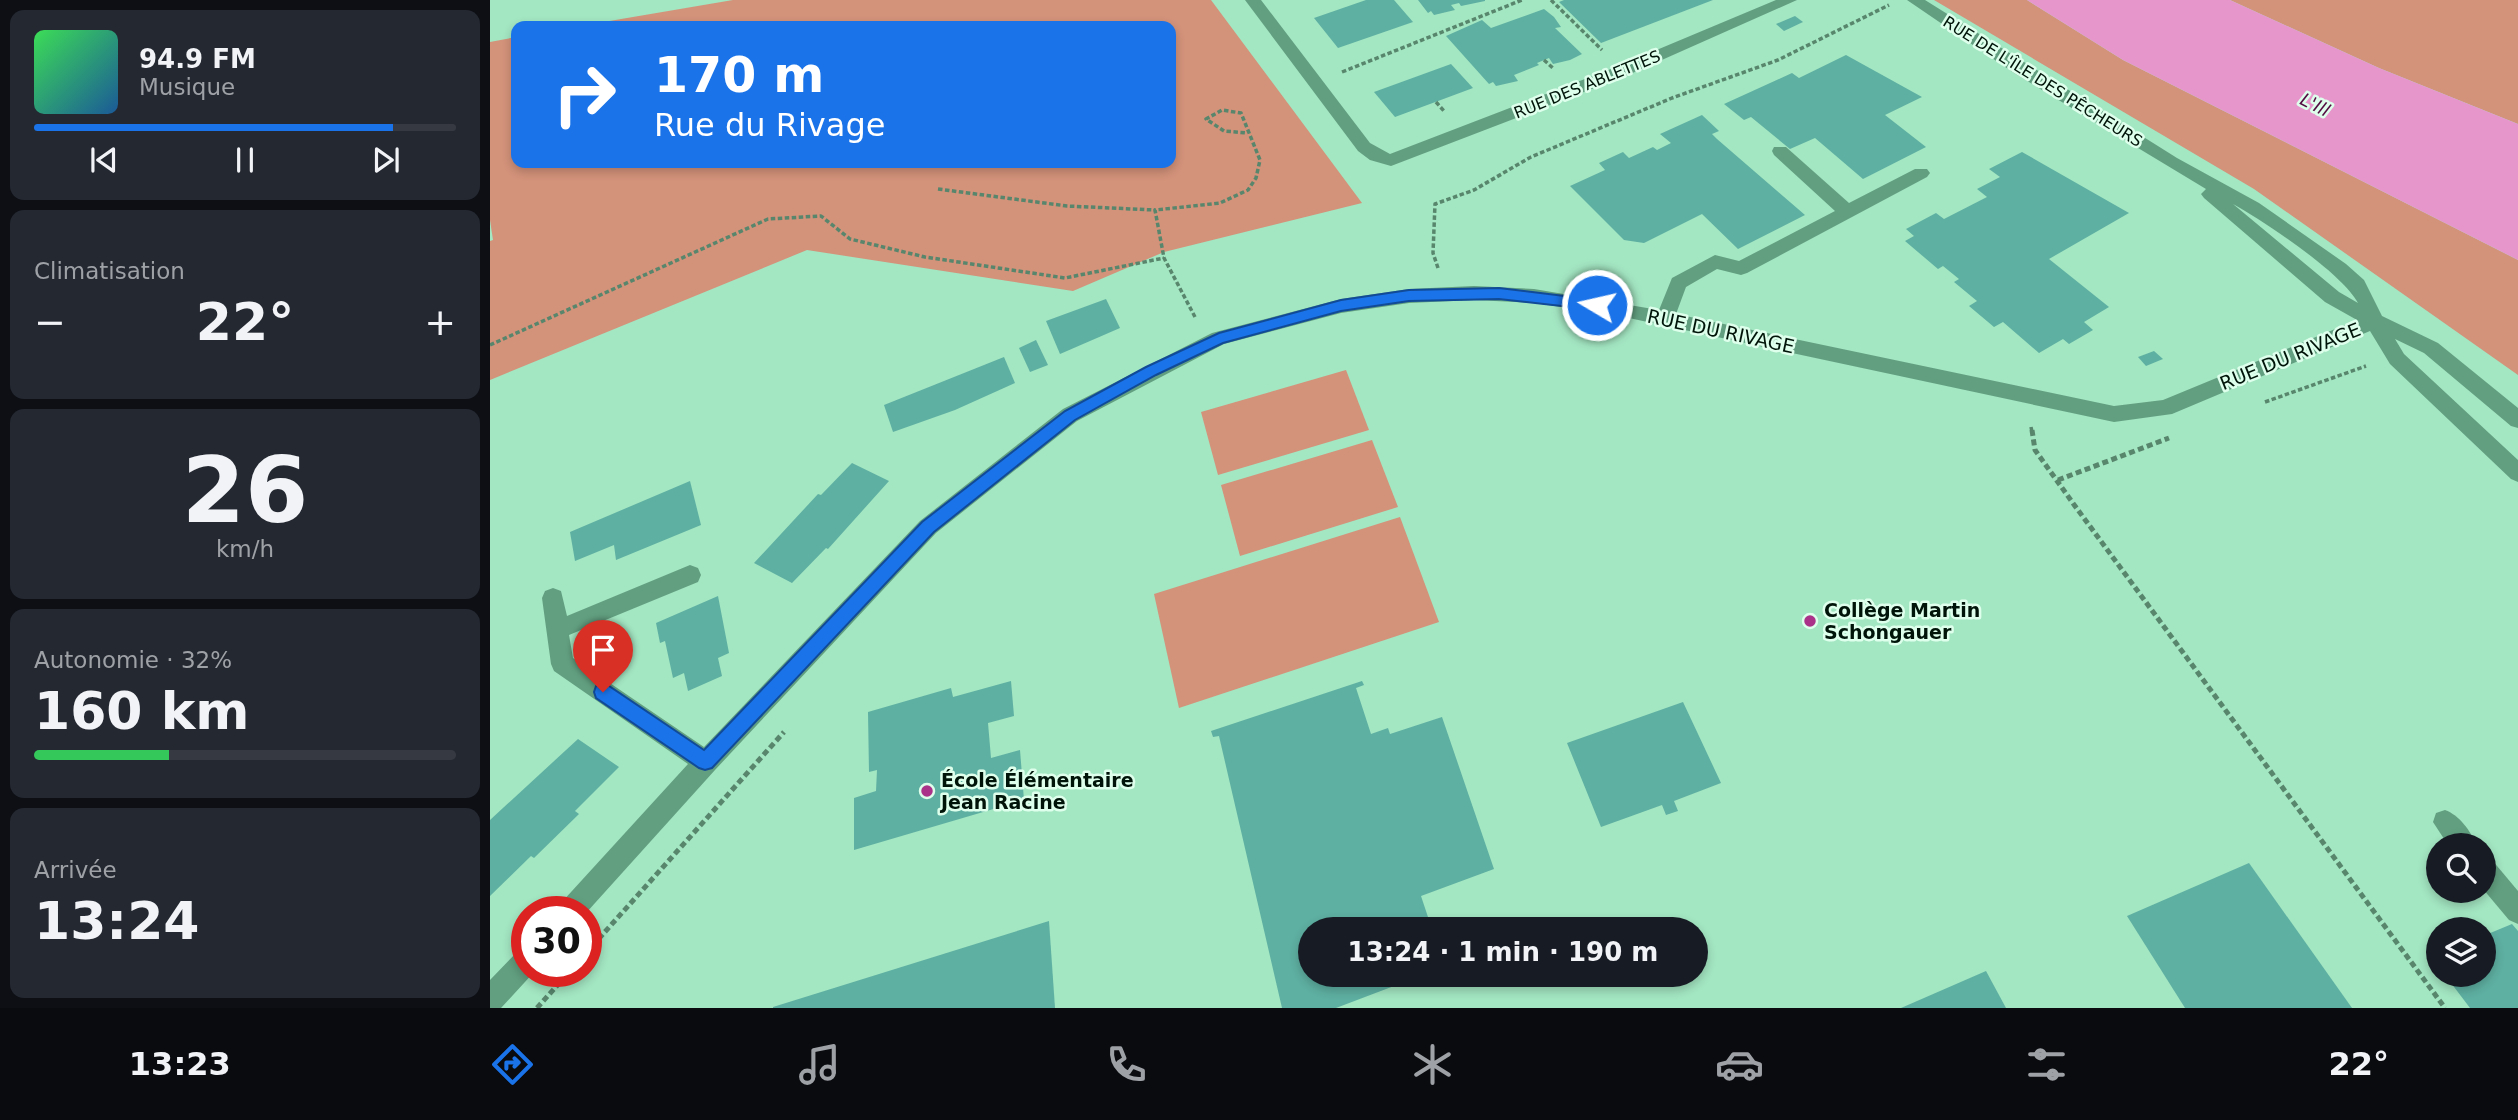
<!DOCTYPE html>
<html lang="fr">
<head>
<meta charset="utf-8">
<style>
	body { margin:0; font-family:"DejaVu Sans",sans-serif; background:#242831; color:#f1f3f6; height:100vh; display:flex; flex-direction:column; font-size:26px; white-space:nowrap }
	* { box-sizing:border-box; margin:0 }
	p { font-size:23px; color:#9ea1a6 }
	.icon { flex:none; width:38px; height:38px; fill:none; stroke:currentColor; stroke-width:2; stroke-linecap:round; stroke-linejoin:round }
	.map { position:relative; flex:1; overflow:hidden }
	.panel { display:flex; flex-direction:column; gap:10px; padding:10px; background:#0d0f14; width:490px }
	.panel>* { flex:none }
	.guide { position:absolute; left:21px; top:21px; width:665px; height:147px; border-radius:14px; box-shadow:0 4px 10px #0003; background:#1a73e8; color:#fff; overflow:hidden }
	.buttons { position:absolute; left:1936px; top:833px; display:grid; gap:14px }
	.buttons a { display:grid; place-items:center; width:70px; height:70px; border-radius:50%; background:#171b24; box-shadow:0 4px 10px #0003; font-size:35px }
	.speed { position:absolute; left:21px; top:896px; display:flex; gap:14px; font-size:35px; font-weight:700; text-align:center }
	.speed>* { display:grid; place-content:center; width:91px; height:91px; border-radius:50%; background:#171b24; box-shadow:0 4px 10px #0003; line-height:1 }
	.speed .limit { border:10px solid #d22; background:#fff; color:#111 }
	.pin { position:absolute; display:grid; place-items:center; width:60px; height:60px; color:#fff; margin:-72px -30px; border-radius:50% 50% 50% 0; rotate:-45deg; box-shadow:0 0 7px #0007 }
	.pin .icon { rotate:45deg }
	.me { position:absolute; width:77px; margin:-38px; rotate:279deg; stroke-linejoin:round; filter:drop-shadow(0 0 5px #0008) }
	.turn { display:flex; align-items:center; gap:24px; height:147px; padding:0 28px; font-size:32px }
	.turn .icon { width:91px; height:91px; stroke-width:2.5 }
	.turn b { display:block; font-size:49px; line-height:60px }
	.big { font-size:52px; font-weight:700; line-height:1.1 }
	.panel .card { flex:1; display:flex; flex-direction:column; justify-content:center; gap:10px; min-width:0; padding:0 24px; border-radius:14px; background:#242831 }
	.panel .dial { align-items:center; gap:0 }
	.dial b { font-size:91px; line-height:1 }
	.song { display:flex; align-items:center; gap:21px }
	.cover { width:84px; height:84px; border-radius:10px; background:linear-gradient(135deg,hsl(130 70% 55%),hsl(210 70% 35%)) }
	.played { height:7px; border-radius:4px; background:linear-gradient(90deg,#1a73e8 85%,#363941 85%) }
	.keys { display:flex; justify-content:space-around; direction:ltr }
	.heat { display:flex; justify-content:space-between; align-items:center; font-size:38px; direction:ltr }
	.charge { height:10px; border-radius:5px; background:linear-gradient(90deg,#34c759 32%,#363941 0) }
	.trip { position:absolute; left:808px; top:917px; width:410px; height:70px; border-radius:35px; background:#171b24; box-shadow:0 4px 10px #0003; font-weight:700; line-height:70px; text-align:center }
	.tab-bar { display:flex; height:112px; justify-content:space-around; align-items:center; background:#090b0e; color:#9ea1a6 }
	.tab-bar .icon { width:49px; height:49px }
	.tab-bar .current { color:#1a73e8 }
	.tab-bar b { font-size:32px; color:#f1f3f6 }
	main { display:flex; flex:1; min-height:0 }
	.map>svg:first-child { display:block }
	.green { fill:#d3927a }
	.water { fill:#e796cb }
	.building { fill:#5eb0a2 }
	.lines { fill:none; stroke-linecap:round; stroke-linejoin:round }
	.path-far1 { stroke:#58866d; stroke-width:3.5; stroke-dasharray:4.5 2.5; stroke-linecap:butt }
	.path { stroke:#58866d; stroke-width:5; stroke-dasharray:6 3.5; stroke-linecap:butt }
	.minor { fill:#629f80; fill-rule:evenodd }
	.route { fill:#1a73e8; stroke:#114b97; stroke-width:2 }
	.poi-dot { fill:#aa3389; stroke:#deffec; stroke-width:2.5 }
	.labels { text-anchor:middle; stroke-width:5; stroke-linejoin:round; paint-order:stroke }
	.far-street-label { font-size:16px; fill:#001409; stroke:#deffec }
	.far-water-label { font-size:18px; font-style:italic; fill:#520a40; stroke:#deffec }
	.street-label { font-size:19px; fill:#001409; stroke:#deffec }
	.poi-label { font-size:19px; font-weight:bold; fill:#001409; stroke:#deffec; text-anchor:start }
</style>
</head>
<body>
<main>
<section class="panel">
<div class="card">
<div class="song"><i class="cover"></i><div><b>94.9 FM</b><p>Musique</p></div></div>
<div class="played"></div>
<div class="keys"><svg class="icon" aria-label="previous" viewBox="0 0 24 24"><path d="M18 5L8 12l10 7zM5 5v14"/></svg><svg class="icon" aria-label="pause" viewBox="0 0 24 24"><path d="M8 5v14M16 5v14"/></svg><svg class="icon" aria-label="next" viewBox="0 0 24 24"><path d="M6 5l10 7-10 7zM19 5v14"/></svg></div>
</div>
<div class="card"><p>Climatisation</p>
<div class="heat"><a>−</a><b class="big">22°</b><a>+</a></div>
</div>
<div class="card dial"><b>26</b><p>km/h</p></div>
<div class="card"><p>Autonomie · 32%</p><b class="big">160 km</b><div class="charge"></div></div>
<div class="card"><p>Arrivée</p><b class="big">13:24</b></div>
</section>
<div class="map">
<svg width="2028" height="1008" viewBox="0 0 2028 1008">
	<rect width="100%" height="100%" fill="#a3e6c2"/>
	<g class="green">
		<path d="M243,0H721L872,203L674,252L583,291L317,250L0,380V241L3,240L0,220V42L26,37V163H681V26H90Z"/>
		<path d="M1444,0H1537L1633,60L2028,260V375L1764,189Z"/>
		<path d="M1740,0H2028V124L1889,68Z"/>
		<path d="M856,370L879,430L728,475L711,412Z"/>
		<path d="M882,440L908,507L750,556L731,485Z"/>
		<path d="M910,517L949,622L689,708L664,594Z"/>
	</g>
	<path class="water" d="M1537,0H1740L1889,68L2028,124V260L1633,60Z"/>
	<g class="building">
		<path d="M876,0H904L923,22L848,48L824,18Z"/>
		<path d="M928,0H995V1L971,6L969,3L961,5L965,10L944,15L941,11L938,13Z"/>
		<path d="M1074,0H1223L1111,43L1069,2Z"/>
		<path d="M1054,9L1064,17L1071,27L1065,28L1092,54L1080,60L1063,64L1059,58L1047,63L1049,65L1024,75L1028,81L1006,86L1003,82L999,84L956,36L992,20L1001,28Z"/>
		<path d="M1305,16L1313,22L1294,31L1286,24Z"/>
		<path d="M1356,55L1432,97L1395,115L1436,147L1373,179L1325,138L1300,149L1261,117L1254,120L1234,104L1302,73L1309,78Z"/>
		<path d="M961,64L983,88L905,117L884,92Z"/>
		<path d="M1212,115L1229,131L1222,134L1227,139L1315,215L1248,249L1212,214L1154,243L1134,240L1080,186L1115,170L1109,163L1133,152L1139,158L1163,147L1167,150L1181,143L1170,134Z"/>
		<path d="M1532,152L1639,213L1559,259L1619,307L1594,322L1603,330L1579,344L1573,339L1549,353L1513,322L1504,327L1479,306L1487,301L1464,282L1469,279L1453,266L1448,269L1415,241L1424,236L1416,229L1446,213L1454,219L1497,197L1487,189L1510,177L1499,169Z"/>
		<path d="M616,299L630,328L570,354L556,321Z"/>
		<path d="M546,340L558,365L540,372L529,348Z"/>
		<path d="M1664,351L1673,359L1656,366L1648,357Z"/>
		<path d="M514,357L525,383L465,410L403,432L394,405Z"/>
		<path d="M362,463L399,481L338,549L336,548L302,583L264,563L328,494L331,495Z"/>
		<path d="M200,481L211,525L126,560L124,545L85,561L80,532Z"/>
		<path d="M228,596L239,653L228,658L232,676L198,691L194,673L183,678L175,641L170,643L166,623Z"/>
		<path d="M521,681L524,716L498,723L501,758L530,750L534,800L364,850V798L386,791L387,770L379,772L378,712L461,688L463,697Z"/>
		<path d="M872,681L874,685L866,688L881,734L898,728L900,734L952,717L1004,869L931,896L942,929H821V975H933L846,1008H792L729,736L723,737L721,731Z"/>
		<path d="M1193,702L1231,783L1184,801L1188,811L1176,815L1172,805L1111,827L1077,743Z"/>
		<path d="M88,739L129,767L85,811L89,814L44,858L41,856L0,896V820Z"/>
		<path d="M1759,863L1862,1008H1695L1637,916Z"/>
		<path d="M559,921L565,1008H283V1007Z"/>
		<path d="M2022,924L2028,931V1008H1980L1955,975H1993V936Z"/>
		<path d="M1496,971L1516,1008H1411Z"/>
	</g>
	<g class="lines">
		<g class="path-far1">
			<path d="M1061,0L1112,50"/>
			<path d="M1054,60L1064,69"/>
			<path d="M852,72L1032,0"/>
			<path d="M946,102L954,111"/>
			<path d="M448,189L577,206L665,210"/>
			<path d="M948,268L943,253L945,204L984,190L1041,157L1182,98L1288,60L1399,5"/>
			<path d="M705,317L674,258L665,210L730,203L758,190L766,178L770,160L751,113L732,110L716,119L734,131L757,133"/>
			<path d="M0,345L278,219L331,216L360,239L435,257L575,278L674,258"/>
			<path d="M1775,402L1876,366"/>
			<path d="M1541,427L1542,432"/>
		</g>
		<g class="path">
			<path d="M1542,430L1545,450L1585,506L1955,1008"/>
			<path d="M1568,480L1679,438"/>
			<path d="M96,953L294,732"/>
			<path d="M47,1008L80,971"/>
		</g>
		<g class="minor">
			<path d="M755,0H771L880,143L900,154L1126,67L1286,0H1307L1138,75L901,166L880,160L868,151Z"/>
			<path d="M1417,0H1435L1687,158L1769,203L1856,264L1874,280L1892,316L1948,343L2028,408V428L2021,426L1934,353L1905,339L1914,354L2028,460V482L2021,479L1900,364L1880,331L1682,414L1624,422L1125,315L1044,303L984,300L919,303L851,313L734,344L587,421L446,533L225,770L96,913L67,912L71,903L198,764L64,671L61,664L52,598L55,591L63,588L71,591L77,616L200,565L208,568L211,575L208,582L79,635L83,658L214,747L430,521L573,409L722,333L851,299L919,289L984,286L1044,289L1169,310L1182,278L1225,255L1249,261L1345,211L1284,155L1282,151L1284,147H1296L1359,203L1425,169H1437L1440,173L1437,177L1257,273L1251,275L1227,269L1196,287L1186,314L1624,406L1673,400L1867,320L1835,302L1714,198L1711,194L1716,189L1524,73ZM1743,204C1775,222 1851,272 1868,303L1849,292Z"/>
			<path d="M1955,810C1969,815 1981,831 1986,845H1958L1943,822L1946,813Z"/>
			<path d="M1993,856L2002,860L2028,891V924L2019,920L1993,889Z"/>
			<path d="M37,947V971H45L11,1008H0V980L28,951Z"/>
		</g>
	</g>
	<path class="route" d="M1009,288L1107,300L1114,305L1107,310L1009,299L919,301L851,311L733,343L666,375L585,420L444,532L222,768L215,770L209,768L106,698L104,692L106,686L113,684L119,686L214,750L432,522L575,411L656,367L729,333L851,300L919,290Z"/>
	<g class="poi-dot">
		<circle cx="1320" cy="621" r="7"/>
		<circle cx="437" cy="791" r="7"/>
	</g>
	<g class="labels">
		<g class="far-street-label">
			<text transform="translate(1553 81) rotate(32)" y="6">RUE DE L'ÎLE DES PÊCHEURS</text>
			<text transform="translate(1097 84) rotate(-22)" y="6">RUE DES ABLETTES</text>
		</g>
		<g class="far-water-label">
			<text transform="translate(1825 105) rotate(27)" y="6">L'Ill</text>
		</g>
		<g class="street-label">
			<text transform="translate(1231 331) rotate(12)" y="7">RUE DU RIVAGE</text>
			<text transform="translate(1800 356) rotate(-22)" y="7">RUE DU RIVAGE</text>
		</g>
		<g class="poi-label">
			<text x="1334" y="617">Collège Martin<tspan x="1334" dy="22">Schongauer</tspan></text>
			<text x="451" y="787">École Élémentaire<tspan x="451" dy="22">Jean Racine</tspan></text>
		</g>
	</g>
</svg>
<div class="buttons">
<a><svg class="icon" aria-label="search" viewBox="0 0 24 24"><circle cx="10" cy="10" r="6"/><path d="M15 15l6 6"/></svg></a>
<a><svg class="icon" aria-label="layers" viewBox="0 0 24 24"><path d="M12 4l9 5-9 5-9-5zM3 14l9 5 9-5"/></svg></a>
</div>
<div class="speed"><div class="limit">30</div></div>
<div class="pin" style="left:113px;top:692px;background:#d93025"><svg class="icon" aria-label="arrive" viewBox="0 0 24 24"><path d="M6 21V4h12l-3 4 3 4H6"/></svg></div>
<svg class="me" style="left:1107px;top:305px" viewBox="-20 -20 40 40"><circle r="17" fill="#1a73e8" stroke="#fff" stroke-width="3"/><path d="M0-11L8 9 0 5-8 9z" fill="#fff"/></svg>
<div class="trip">13:24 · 1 min · 190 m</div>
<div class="guide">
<div class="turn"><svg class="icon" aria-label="right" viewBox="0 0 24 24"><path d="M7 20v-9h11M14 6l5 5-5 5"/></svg><div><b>170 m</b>Rue du Rivage</div></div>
</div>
</div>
</main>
<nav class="tab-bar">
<b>13:23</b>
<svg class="icon current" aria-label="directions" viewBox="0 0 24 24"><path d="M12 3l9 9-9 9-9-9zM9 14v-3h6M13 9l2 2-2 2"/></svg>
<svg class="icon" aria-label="music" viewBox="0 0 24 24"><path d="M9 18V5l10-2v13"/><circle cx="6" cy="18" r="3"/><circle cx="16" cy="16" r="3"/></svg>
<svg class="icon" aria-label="phone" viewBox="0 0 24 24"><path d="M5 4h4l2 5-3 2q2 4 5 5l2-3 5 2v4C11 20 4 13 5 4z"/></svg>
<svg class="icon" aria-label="climate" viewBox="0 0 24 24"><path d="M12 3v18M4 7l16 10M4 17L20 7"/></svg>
<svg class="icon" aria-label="car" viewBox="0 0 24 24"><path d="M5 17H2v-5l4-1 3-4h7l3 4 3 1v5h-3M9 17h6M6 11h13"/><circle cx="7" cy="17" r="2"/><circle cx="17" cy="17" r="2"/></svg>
<svg class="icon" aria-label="filters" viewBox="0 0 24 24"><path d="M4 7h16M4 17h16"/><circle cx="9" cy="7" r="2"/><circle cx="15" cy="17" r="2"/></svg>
<b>22°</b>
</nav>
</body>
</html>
